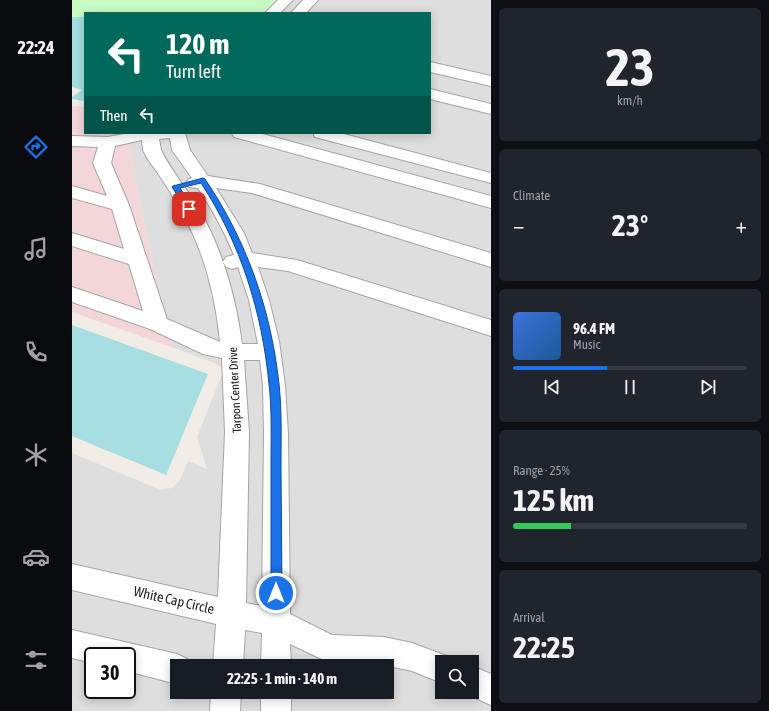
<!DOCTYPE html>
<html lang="en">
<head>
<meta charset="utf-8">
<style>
	body { margin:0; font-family:"Asap Condensed",sans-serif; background:#20242c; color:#f1f3f6; height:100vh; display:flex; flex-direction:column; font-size:15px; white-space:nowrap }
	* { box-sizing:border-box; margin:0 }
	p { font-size:13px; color:#9ea1a6 }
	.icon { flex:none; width:22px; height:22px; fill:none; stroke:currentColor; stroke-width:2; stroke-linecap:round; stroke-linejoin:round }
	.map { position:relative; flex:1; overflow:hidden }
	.sheet { display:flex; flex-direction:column; gap:8px; padding:8px; background:#0d0f14; width:278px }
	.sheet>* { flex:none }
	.top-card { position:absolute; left:12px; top:12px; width:347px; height:122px; border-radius:0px; box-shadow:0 2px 10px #0003; background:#00695c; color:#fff; overflow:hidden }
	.buttons { position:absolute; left:363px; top:655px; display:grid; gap:8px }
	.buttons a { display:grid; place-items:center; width:44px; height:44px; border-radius:0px; background:#171b24; box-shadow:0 2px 10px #0003; font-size:20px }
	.speed { position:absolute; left:12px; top:647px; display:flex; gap:8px; font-size:20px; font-weight:700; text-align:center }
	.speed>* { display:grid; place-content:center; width:52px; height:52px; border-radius:50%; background:#171b24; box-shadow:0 2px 10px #0003; line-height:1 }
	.speed .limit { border:2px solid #111; border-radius:6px; background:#fff; color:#111 }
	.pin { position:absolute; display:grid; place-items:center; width:34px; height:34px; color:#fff; margin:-17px; border-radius:8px; box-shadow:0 2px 6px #0006 }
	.me { position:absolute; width:44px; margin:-22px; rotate:0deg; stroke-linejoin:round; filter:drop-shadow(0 0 3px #0008) }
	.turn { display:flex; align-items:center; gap:14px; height:84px; padding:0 16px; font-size:18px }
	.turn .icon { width:52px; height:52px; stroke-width:2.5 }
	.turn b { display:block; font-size:28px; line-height:34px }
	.then { display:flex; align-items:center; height:38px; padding:0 16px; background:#0003; gap:8px; font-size:15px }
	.big { font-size:30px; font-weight:700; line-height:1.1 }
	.sheet .widget { flex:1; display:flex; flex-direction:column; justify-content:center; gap:6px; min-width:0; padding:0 14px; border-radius:6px; background:#20242c }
	.sheet .dial { align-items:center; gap:0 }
	.dial b { font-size:52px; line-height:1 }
	.song { display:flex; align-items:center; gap:12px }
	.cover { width:48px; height:48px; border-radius:6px; background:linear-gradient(135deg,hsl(220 70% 55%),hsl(210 70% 35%)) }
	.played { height:4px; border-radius:2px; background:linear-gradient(90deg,#1a73e8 40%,#363941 40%) }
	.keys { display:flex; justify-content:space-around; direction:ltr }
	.heat { display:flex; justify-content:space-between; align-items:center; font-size:22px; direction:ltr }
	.charge { height:6px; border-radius:3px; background:linear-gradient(90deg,#34c759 25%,#363941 0) }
	.trip { position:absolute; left:98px; top:659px; width:224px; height:40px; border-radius:0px; background:#171b24; box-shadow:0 2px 10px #0003; font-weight:700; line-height:40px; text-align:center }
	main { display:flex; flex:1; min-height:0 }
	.dock { display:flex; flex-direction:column; width:72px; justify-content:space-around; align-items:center; background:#090b0e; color:#9ea1a6 }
	.dock .icon { width:28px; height:28px }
	.dock .on { color:#1a73e8 }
	.dock b { font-size:18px; color:#f1f3f6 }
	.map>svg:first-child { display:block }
	.residential { fill:#dfdede; fill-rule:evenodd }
	.commercial { fill:#f3d6da }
	.park { fill:#c9fcc4 }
	.water { fill:#a6dee1 }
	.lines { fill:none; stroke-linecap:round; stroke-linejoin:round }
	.minor-casing { stroke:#a5a5a5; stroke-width:2 }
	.minor { fill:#fff; fill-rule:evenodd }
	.route { fill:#1a73e8; stroke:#114b97 }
	.labels { text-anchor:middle; stroke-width:3; stroke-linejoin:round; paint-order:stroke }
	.street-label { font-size:12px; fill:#212121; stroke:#fff }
	.near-street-label { font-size:14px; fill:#212121; stroke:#fff }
</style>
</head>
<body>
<main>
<nav class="dock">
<b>22:24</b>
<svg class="icon on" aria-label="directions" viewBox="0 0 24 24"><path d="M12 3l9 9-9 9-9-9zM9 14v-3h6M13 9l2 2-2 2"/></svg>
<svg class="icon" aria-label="music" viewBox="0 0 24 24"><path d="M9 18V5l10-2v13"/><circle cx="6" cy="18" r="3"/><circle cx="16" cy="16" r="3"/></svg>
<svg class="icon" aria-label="phone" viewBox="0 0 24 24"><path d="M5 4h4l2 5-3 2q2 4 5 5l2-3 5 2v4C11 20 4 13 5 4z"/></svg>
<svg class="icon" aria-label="climate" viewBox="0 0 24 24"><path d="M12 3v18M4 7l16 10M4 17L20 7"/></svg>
<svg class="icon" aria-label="car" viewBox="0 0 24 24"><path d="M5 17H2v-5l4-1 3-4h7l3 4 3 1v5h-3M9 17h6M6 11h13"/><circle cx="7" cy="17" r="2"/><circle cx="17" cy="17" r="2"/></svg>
<svg class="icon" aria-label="filters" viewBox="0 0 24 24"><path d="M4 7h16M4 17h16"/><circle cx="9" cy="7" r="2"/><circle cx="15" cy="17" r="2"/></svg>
</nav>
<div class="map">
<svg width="419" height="711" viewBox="0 0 419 711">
	<rect width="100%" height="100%" fill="#f2ece7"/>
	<path class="residential" d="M213,0H419V711H0V453L89,490L99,488L107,482L116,461L135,469L125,437L151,372L150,368L143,363L99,347L63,180L56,133H358V13H200ZM21,656H55V690H21ZM370,662H400V692H370ZM105,666H315V692H105Z"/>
	<path class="commercial" d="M0,106L13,107V133H56L63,180L99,347L0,312Z"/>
	<path class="park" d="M0,0H204L190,13H13V17H0Z"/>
	<g class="water">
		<path d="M0,17H13L12,101L0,99V97L10,90L0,87Z"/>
		<path d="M0,325L136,374L94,475L0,436Z"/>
	</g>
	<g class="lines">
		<defs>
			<g id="minor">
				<path d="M206,0H221L208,13H193Z"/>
				<path d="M231,0H246L234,13H219Z"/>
				<path d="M358,62L419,76V86L358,72Z"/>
				<path d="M358,89L419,104V114L358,99Z"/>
				<path d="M57,133H113L118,150L136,176L188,184L419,253V267L180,193L144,188L172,233L180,253L225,260L419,320V336L216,271L186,267L197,300L207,341L213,385L216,434L218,614L260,635L312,637L340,643L380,658L382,662H370V683L340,671L312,665L258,663L218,644L219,666H189L190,633L173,630L171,666H141L144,624L0,590V564L146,597L153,432L150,358L131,354L78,329L0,302V287L71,311L57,264L0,246V233L52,249L40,209L0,198V186L35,196L21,163L26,147L0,146V136L36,137ZM98,138L100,150L120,178L117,179L114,183L117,187L126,188C140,209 152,231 162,255L154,257L151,262L154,267L161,269L166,267L177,300L186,344H170C164,297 150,249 127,209C115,188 99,171 89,150L87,139ZM70,140L71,150L75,158C89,177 102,197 113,218C133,255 144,300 148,342L95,319L57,205L39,163L43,146ZM172,360H188L191,385L192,434L190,606L174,603L177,432Z"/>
				<path d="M160,133H187L419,196V208L162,137Z"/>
				<path d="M241,133H268L419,173V183L243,137Z"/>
				<path d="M0,630L105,654L115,659L119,666H105V684L55,671V656H21V663L0,658Z"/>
				<path d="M400,666L419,674V705L390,692H400Z"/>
				<path d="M139,692H169L168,711H138Z"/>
				<rect x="189" y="692" width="30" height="19"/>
			</g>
		</defs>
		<use href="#minor" class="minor-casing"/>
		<use href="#minor" class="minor"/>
	</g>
	<path class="route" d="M131,178L133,179C175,241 199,310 207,384C210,411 209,439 209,466C209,508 210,551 210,593L209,597L204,598L200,597L199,593C199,550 199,506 199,463C199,437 200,410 197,384C190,312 169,244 129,183L108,188L121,209L117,211L115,210L100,187L101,186Z"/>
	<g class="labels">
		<g class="street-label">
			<text transform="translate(163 390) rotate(-93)" y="4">Tarpon Center Drive</text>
		</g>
		<g class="near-street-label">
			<text transform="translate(102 600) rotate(13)" y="5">White Cap Circle</text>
		</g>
	</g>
</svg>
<div class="buttons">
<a><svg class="icon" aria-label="search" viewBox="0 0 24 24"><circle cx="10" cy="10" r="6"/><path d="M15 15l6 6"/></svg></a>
</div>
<div class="speed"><div class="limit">30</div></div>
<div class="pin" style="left:117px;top:209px;background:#d93025"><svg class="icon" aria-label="arrive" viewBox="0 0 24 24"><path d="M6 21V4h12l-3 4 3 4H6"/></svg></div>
<svg class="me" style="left:204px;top:593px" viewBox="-20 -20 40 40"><circle r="17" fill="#1a73e8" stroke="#fff" stroke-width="3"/><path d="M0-11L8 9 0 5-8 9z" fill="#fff"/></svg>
<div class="trip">22:25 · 1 min · 140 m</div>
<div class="top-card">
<div class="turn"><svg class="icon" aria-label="left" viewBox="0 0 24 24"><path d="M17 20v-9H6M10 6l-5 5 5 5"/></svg><div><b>120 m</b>Turn left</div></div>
<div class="then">Then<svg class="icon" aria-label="left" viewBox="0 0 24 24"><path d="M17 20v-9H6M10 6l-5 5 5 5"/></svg></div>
</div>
</div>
<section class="sheet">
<div class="widget dial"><b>23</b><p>km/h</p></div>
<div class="widget"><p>Climate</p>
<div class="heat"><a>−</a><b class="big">23°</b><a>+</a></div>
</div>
<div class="widget">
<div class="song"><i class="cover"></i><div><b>96.4 FM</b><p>Music</p></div></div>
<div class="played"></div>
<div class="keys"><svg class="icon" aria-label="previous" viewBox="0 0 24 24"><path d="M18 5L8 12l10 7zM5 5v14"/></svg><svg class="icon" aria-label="pause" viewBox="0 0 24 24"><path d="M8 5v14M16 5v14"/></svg><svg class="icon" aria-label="next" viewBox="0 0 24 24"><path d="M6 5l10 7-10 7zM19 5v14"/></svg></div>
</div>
<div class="widget"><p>Range · 25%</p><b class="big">125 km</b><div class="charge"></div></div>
<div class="widget"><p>Arrival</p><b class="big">22:25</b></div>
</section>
</main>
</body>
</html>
